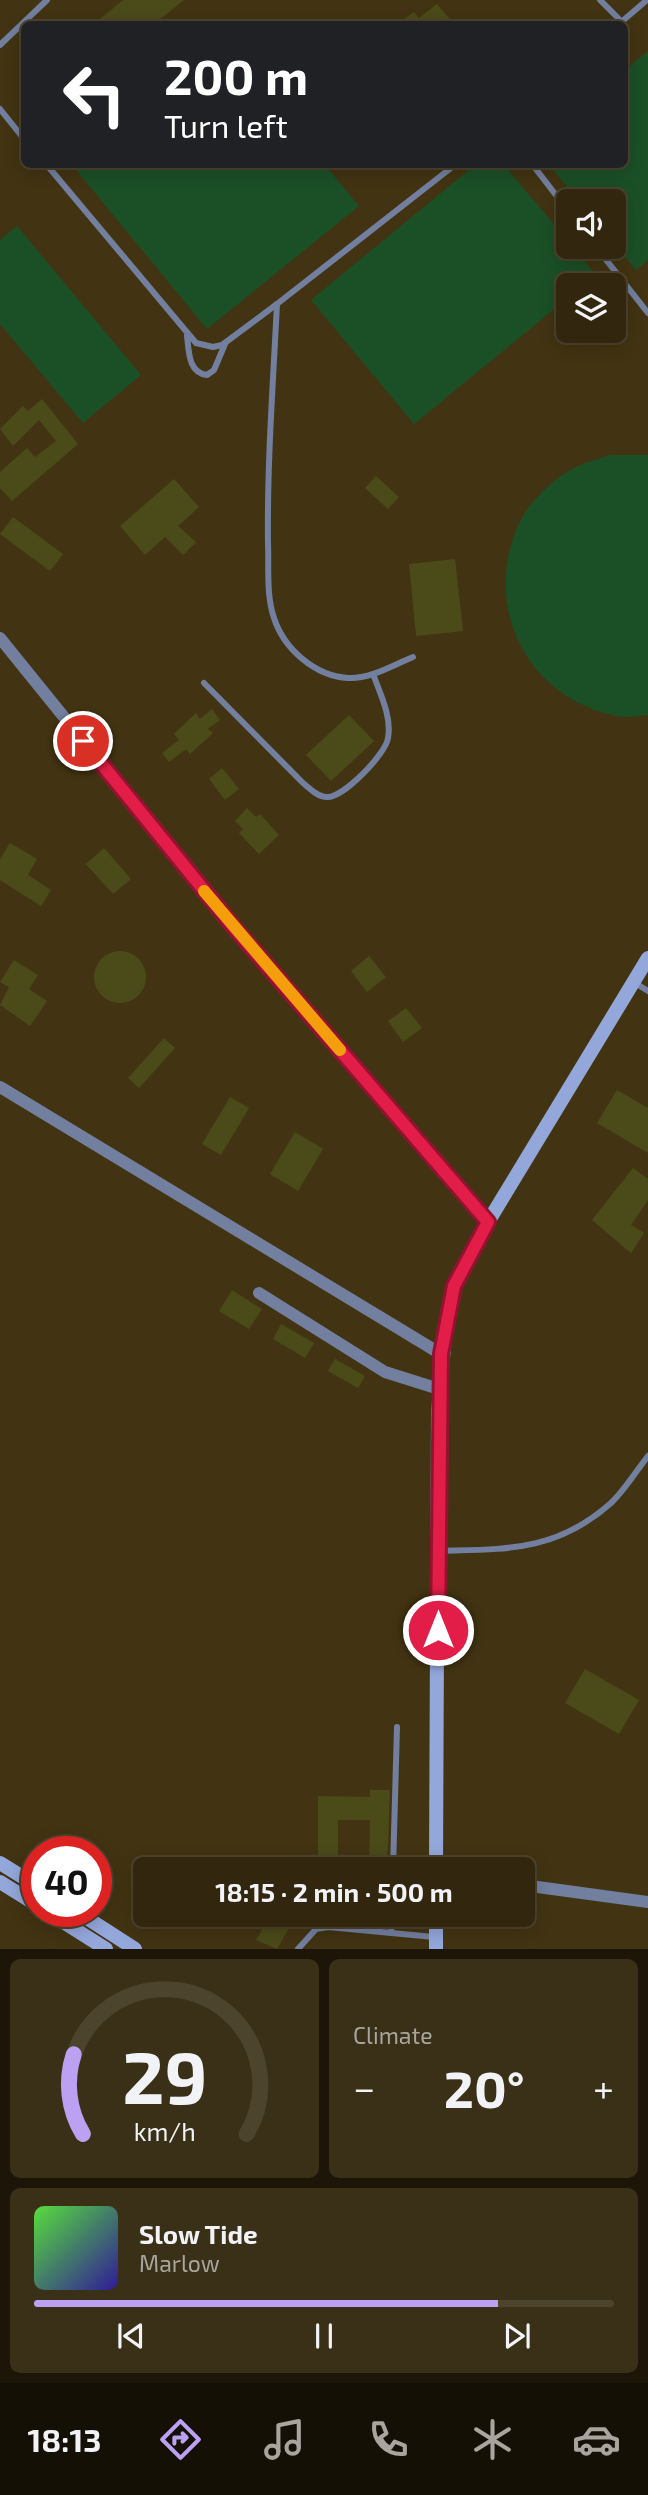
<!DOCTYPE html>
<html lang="en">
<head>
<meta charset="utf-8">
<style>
	body { margin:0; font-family:"Exo 2",sans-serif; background:#3a2f17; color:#f1f3f6; height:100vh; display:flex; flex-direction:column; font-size:26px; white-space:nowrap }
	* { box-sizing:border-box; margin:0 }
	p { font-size:23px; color:#a8a59e }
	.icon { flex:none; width:38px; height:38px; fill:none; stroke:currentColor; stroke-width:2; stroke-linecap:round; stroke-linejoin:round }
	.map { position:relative; height:1949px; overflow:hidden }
	.sheet { display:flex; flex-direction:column; gap:10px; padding:10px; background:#1c1508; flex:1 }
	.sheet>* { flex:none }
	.guide { position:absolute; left:21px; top:21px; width:607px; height:147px; border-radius:10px; box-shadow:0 4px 18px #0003,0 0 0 2px #4d442e; background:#202124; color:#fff; overflow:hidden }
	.fabs { position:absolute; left:556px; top:189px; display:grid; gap:14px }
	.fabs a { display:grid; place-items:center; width:70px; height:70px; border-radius:10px; background:#32270e; box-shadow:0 4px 18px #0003,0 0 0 2px #4d442e; font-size:35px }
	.speed { position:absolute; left:21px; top:1836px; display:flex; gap:14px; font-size:35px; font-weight:700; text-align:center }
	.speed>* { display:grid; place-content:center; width:91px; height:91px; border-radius:50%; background:#32270e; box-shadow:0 4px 18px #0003,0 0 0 2px #4d442e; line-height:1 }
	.speed .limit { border:10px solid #d22; background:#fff; color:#111 }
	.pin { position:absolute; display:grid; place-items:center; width:60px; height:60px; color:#fff; margin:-30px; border:4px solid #fff; border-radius:50%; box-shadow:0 2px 7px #0007 }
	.me { position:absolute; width:77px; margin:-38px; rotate:0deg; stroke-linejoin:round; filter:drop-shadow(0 0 5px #0008) }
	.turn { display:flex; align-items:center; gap:24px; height:147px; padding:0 28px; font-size:32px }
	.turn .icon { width:91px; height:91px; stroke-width:2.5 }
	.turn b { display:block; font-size:49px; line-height:60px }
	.big { font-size:52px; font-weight:700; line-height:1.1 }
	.sheet .tile { flex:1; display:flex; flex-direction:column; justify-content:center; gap:10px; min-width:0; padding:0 24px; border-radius:10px; background:#3a2f17 }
	.sheet .dial { align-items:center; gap:0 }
	.dial svg { height:182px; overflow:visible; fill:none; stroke:#4d442e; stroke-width:7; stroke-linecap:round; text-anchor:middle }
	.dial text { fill:#f1f3f6; stroke:none }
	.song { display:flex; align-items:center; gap:21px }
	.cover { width:84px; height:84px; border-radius:10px; background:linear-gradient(135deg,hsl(110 70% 55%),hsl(250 70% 35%)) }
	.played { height:7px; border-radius:4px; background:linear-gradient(90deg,#bca0f2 80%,#4d442e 80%) }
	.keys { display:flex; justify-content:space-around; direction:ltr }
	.heat { display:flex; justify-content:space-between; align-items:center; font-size:38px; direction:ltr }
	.sheet .tiles { flex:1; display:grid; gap:10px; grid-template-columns:1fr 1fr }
	.tile:last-child { grid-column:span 2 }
	.trip { position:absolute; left:133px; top:1857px; width:402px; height:70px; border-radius:10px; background:#32270e; box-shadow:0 4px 18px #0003,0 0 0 2px #4d442e; font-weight:700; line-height:70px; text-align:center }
	.dock { display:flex; height:112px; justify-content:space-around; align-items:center; background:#141006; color:#a8a59e }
	.dock .icon { width:49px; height:49px }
	.dock .current { color:#bca0f2 }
	.dock b { font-size:32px; color:#f1f3f6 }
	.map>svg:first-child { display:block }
	.green { fill:#1b5026 }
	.building { fill:#4b4a19 }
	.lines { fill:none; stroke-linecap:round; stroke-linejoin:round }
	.lane { stroke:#727f9f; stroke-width:6 }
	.street { stroke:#727f9f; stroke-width:12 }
	.secondary { stroke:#93a7da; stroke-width:14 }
	.route-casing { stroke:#92132f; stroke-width:18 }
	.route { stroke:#e11d48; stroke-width:12 }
	.slow { stroke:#f59e0b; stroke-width:12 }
</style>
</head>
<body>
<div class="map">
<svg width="648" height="1949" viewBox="0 0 648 1949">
	<rect width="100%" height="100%" fill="#423412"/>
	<g class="green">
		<path d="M648,51V260L636,270L614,243V201H579L549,165L625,164V70Z"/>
		<path d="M72,165H325L359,206L207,329Z"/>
		<path d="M475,165H504L569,242V247H572L596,275L583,285H569V297L414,424L311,300Z"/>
		<path d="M17,226L141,375L83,423L0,324V240Z"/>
		<path d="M610,455H648V715C638,716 626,718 616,716C522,697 478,597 524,514C532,501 553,480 566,473C578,464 596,460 610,455Z"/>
	</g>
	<g class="building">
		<path d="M123,0H184L154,24H94Z"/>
		<path d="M437,4L454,24H398L414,12L419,18Z"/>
		<path d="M42,399L78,444L12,501L0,488V472L27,448L35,457L56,441L39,420L13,446L0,429L23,406L28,411Z"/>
		<path d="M376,476L399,497L388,509L365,488Z"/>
		<path d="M174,479L199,507L178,526L196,542L183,555L165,537L145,555L120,526Z"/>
		<path d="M13,517L63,554L50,571L0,534Z"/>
		<path d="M455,559L463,631L416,636L409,564Z"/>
		<path d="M212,709L220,720L208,729L213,733L190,754L186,749L169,762L162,753L179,740L174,734L196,713L200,719Z"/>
		<path d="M349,715L374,741L331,781L306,755Z"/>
		<path d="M222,768L239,789L225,800L209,779Z"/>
		<path d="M247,808L256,817L260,814L279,835L259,854L239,833L243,829L235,821Z"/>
		<path d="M10,843L37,859L28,875L51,890L41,906L0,880V859Z"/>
		<path d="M104,848L131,879L113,894L86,864Z"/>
		<circle cx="120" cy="977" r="26"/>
		<path d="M369,956L386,977L367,992L351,971Z"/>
		<path d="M14,960L38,975L29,989L47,1001L30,1026L0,1005L9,987L0,982Z"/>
		<path d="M406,1008L422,1028L403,1042L388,1021Z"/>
		<path d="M164,1038L175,1048L139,1088L128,1078Z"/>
		<path d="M617,1090L648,1108V1153L597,1123Z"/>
		<path d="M230,1097L249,1108L221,1155L202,1144Z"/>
		<path d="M295,1132L323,1149L298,1191L270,1174Z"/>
		<path d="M633,1168L648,1179V1200L631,1225L644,1233L631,1253L592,1220Z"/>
		<path d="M232,1290L262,1309L249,1329L219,1311Z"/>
		<path d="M281,1324L314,1343L305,1358L273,1339Z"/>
		<path d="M335,1359L365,1376L358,1388L328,1371Z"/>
		<path d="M585,1669L639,1700L619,1734L565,1703Z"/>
		<path d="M370,1790H390L387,1869H369L370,1820H338V1869H318V1796L370,1797Z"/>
		<path d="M271,1914H297L277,1949L256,1940Z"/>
	</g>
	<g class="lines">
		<g class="lane">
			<path d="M600,0L622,22"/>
			<path d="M619,24L647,0"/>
			<path d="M0,45L47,0"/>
			<path d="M0,109L24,139"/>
			<path d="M46,164L196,343L213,347L222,345L277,304"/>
			<path d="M532,164L569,212"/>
			<path d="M596,247L648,313"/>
			<path d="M187,336C189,351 188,373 207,375L214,370L225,344"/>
			<path d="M413,657C393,665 371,679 348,678C315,676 284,649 274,618C266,595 269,567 268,543C267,464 273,384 277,304L456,164"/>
			<path d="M204,683L303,783C310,789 318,797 327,797C343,798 386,754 388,738C392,717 380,693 373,674"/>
			<path d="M635,983L648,991"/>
			<path d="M438,1551C506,1549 556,1552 611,1503C625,1490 636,1471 648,1456"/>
			<path d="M393,1869L397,1727"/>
			<path d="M391,1931V1914"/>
			<path d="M298,1949L316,1929L328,1927L434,1937"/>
		</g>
		<g class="street">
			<path d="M0,638L233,926L488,1222"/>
			<path d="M0,1087L441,1354"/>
			<path d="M259,1293L385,1372L439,1389"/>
			<path d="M523,1885L648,1902"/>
		</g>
		<g class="secondary">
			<path d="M0,1863L37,1886"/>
			<path d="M436,1869L438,1411L447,1315L454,1286L488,1222L648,958"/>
			<path d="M0,1882L37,1905"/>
			<path d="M46,1911L106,1949"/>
			<path d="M76,1911L135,1949"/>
			<path d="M436,1949V1914"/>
		</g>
	</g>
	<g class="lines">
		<defs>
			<path id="route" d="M83,741L233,926L488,1222L454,1286L441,1354L438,1630"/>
		</defs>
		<use href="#route" class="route-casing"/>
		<use href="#route" class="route"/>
		<path class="slow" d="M204,891L340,1050"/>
	</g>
</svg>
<div class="fabs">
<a><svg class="icon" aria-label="sound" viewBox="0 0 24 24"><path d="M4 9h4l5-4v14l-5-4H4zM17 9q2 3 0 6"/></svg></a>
<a><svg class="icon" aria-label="layers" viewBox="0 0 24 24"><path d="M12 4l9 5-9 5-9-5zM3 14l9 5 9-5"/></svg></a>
</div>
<div class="speed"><div class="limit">40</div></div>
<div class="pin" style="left:83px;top:741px;background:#d93025"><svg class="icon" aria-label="arrive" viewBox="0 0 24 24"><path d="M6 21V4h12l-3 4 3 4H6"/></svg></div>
<svg class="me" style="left:438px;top:1630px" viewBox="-20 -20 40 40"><circle r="17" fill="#e11d48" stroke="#fff" stroke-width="3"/><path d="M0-11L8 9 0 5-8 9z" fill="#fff"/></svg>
<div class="trip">18:15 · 2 min · 500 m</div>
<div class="guide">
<div class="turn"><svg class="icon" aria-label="left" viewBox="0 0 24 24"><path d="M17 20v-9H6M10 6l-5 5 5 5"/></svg><div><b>200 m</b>Turn left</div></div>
</div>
</div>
<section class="sheet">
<div class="tiles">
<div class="tile dial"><svg viewBox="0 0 100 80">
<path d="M14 69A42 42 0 1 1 86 69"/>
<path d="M14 69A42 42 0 0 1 10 34" stroke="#bca0f2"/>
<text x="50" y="56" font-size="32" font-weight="700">29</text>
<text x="50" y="72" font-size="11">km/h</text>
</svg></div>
<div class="tile"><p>Climate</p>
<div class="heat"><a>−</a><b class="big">20°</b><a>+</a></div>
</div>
<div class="tile">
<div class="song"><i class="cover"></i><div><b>Slow Tide</b><p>Marlow</p></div></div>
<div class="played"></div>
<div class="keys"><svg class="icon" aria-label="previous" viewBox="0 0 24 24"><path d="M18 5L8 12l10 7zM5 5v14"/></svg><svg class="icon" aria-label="pause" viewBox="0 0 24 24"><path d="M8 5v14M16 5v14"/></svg><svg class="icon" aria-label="next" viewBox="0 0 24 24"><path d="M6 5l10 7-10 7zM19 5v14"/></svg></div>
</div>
</div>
</section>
<nav class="dock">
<b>18:13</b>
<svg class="icon current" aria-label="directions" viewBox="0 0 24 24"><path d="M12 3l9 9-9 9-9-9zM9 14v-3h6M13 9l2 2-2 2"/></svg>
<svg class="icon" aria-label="music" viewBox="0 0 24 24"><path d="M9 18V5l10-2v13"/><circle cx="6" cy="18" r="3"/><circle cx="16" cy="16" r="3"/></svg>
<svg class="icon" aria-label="phone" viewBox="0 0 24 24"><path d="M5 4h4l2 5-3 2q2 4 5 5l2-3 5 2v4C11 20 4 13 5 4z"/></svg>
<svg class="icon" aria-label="climate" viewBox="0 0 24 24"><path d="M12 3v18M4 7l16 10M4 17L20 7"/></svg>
<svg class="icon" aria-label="car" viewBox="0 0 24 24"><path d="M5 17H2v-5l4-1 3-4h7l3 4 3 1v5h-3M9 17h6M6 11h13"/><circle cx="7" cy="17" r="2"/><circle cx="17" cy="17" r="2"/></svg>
</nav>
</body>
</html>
